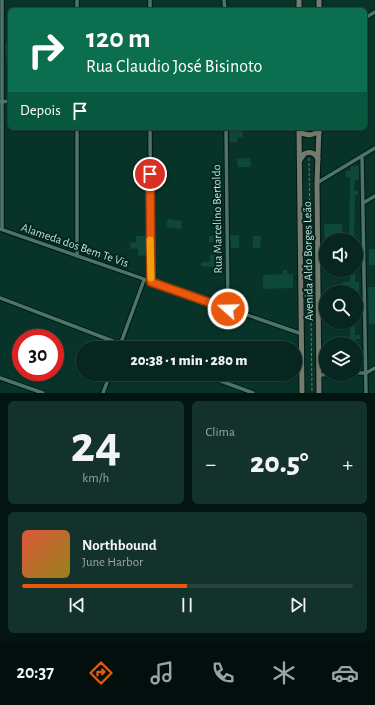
<!DOCTYPE html>
<html lang="pt">
<head>
<meta charset="utf-8">
<style>
	body { margin:0; font-family:"Alegreya Sans",sans-serif; background:#14322c; color:#f1f3f6; height:100vh; display:flex; flex-direction:column; font-size:15px; white-space:nowrap }
	* { box-sizing:border-box; margin:0 }
	p { font-size:13px; color:#98a5a4 }
	.icon { flex:none; width:22px; height:22px; fill:none; stroke:currentColor; stroke-width:2; stroke-linecap:round; stroke-linejoin:round }
	.map { position:relative; height:393px; overflow:hidden }
	.drawer { display:flex; flex-direction:column; gap:8px; padding:8px; background:#031511; flex:1 }
	.drawer>* { flex:none }
	.top-card { position:absolute; left:8px; top:8px; width:359px; height:122px; border-radius:6px; box-shadow:0 1px 3px #0004,0 0 0 1px #27433d; background:#0b6e4f; color:#fff; overflow:hidden }
	.tools { position:absolute; left:319px; top:233px; display:grid; gap:8px }
	.tools a { display:grid; place-items:center; width:44px; height:44px; border-radius:50%; background:#06261f; box-shadow:0 1px 3px #0004,0 0 0 1px #27433d; font-size:20px }
	.speed { position:absolute; left:12px; top:329px; display:flex; gap:8px; font-size:20px; font-weight:700; text-align:center }
	.speed>* { display:grid; place-content:center; width:52px; height:52px; border-radius:50%; background:#06261f; box-shadow:0 1px 3px #0004,0 0 0 1px #27433d; line-height:1 }
	.speed .limit { border:6px solid #d22; background:#fff; color:#111 }
	.pin { position:absolute; display:grid; place-items:center; width:34px; height:34px; color:#fff; margin:-17px; border:2px solid #fff; border-radius:50%; box-shadow:0 1px 4px #0007 }
	.me { position:absolute; width:44px; margin:-22px; rotate:290deg; stroke-linejoin:round; filter:drop-shadow(0 0 3px #0008) }
	.turn { display:flex; align-items:center; gap:14px; height:84px; padding:0 12px; font-size:18px }
	.turn .icon { width:52px; height:52px; stroke-width:2.5 }
	.turn b { display:block; font-size:28px; line-height:34px }
	.then { display:flex; align-items:center; height:38px; padding:0 12px; background:#0003; gap:8px; font-size:15px }
	.big { font-size:30px; font-weight:800; line-height:1.1 }
	.drawer .widget { flex:1; display:flex; flex-direction:column; justify-content:center; gap:6px; min-width:0; padding:0 14px; border-radius:6px; background:#14322c }
	.drawer .dial { align-items:center; gap:0 }
	.dial b { font-size:52px; line-height:1 }
	.song { display:flex; align-items:center; gap:12px }
	.cover { width:48px; height:48px; border-radius:6px; background:linear-gradient(135deg,hsl(10 70% 55%),hsl(50 70% 35%)) }
	.played { height:4px; border-radius:2px; background:linear-gradient(90deg,#ea580c 50%,#27433d 50%) }
	.keys { display:flex; justify-content:space-around; direction:ltr }
	.heat { display:flex; justify-content:space-between; align-items:center; font-size:22px; direction:ltr }
	.drawer .tiles { flex:1; display:grid; gap:8px; grid-template-columns:1fr 1fr }
	.widget:last-child { grid-column:span 2 }
	.trip { position:absolute; left:76px; top:341px; width:226px; height:40px; border-radius:20px; background:#06261f; box-shadow:0 1px 3px #0004,0 0 0 1px #27433d; font-weight:800; line-height:40px; text-align:center }
	.dock { display:flex; height:64px; justify-content:space-around; align-items:center; background:#020f0c; color:#98a5a4 }
	.dock .icon { width:28px; height:28px }
	.dock .active { color:#ea580c }
	.dock b { font-size:18px; color:#f1f3f6 }
	.map>svg:first-child { display:block }
	.building { fill:#0d483b }
	.lines { fill:none; stroke-linecap:round; stroke-linejoin:round }
	.street-casing { stroke:#001912; stroke-width:5.5 }
	.secondary-casing { stroke:#001912; stroke-width:7 }
	.path { stroke:#5c7d74; stroke-width:1; stroke-dasharray:3 2; stroke-linecap:butt }
	.street { stroke:#4c7468; stroke-width:3.5 }
	.secondary { stroke:#757a6f; stroke-width:5 }
	.route-casing { stroke:#983908; stroke-width:10 }
	.route { stroke:#ea580c; stroke-width:7 }
	.slow { stroke:#f59e0b; stroke-width:7 }
	.labels { text-anchor:middle; stroke-width:4; stroke-linejoin:round; paint-order:stroke }
	.street-label { font-size:12px; fill:#cadfd8; stroke:#00281f }
</style>
</head>
<body>
<div class="map">
<svg width="375" height="393" viewBox="0 0 375 393">
	<rect width="100%" height="100%" fill="#083329"/>
	<g class="building">
		<path d="M5,44H10V66H7Z"/>
		<path d="M229,129H242L243,137L237,138L238,142H230Z"/>
		<path d="M250,158L251,167H238L237,159Z"/>
		<path d="M351,166H359V180H355L354,191H358V195H355L354,240H350L349,238L350,177H346V171H351Z"/>
		<path d="M215,214H222L221,242H209V236H217Z"/>
		<path d="M168,219L182,221L181,229L166,227Z"/>
		<path d="M324,224H342V239H325Z"/>
		<path d="M230,235H239V248H231Z"/>
		<path d="M136,236H147L146,255L138,256V248L131,249L130,243L136,242Z"/>
		<path d="M253,236H261L260,248H253Z"/>
		<rect x="369" y="249" width="6" height="16"/>
		<path d="M210,255H219L220,268L201,266V262H210Z"/>
		<path d="M283,270H287V274H293V288L263,289V275L283,274Z"/>
		<path d="M350,270L355,271V282H359V292L343,291V282H350Z"/>
		<path d="M368,287H375V324H369Z"/>
		<path d="M350,322H355V335H360V339H355V344H350Z"/>
	</g>
	<g class="lines">
		<defs>
			<g id="street">
				<path d="M77,0V10"/>
				<path d="M224,0L225,10"/>
				<path d="M150,10V0"/>
				<path d="M365,18L375,12"/>
				<path d="M0,102L10,101"/>
				<path d="M150,128L151,282"/>
				<path d="M226,128L228,309"/>
				<path d="M362,156L366,393"/>
				<path d="M317,183L375,148"/>
				<path d="M363,203L375,196"/>
				<path d="M0,229L302,334"/>
				<path d="M2,229V0"/>
				<path d="M77,256V128"/>
				<path d="M0,298L131,348"/>
				<path d="M119,348L144,280"/>
				<path d="M356,373H366L375,368"/>
				<path d="M202,374L253,393"/>
				<path d="M319,375L338,374"/>
				<path d="M0,378L43,393"/>
				<path d="M103,393L110,374"/>
			</g>
			<g id="secondary">
				<path d="M319,0V10"/>
				<path d="M299,10V0"/>
				<path d="M299,128L302,393"/>
				<path d="M319,128L317,183L319,393"/>
				<path d="M300,133L310,135L319,132"/>
				<path d="M300,160L304,154C310,151 315,153 318,159"/>
			</g>
		</defs>
		<use href="#street" class="street-casing"/>
		<use href="#secondary" class="secondary-casing"/>
		<path class="path" d="M309,158L312,393"/>
		<use href="#street" class="street"/>
		<use href="#secondary" class="secondary"/>
	</g>
	<g class="lines">
		<defs>
			<path id="route" d="M150,174L151,282L228,309"/>
		</defs>
		<use href="#route" class="route-casing"/>
		<use href="#route" class="route"/>
		<path class="slow" d="M150,240L151,278"/>
	</g>
	<g class="labels">
		<g class="street-label">
			<text transform="translate(217 219) rotate(-91)" y="4">Rua Marcelino Bertoldo</text>
			<text transform="translate(75 245) rotate(19)" y="4">Alameda dos Bem Te Vis</text>
			<text transform="translate(308 261) rotate(-91)" y="4">Avenida Aldo Borges Leão</text>
		</g>
	</g>
</svg>
<div class="tools">
<a><svg class="icon" aria-label="sound" viewBox="0 0 24 24"><path d="M4 9h4l5-4v14l-5-4H4zM17 9q2 3 0 6"/></svg></a>
<a><svg class="icon" aria-label="search" viewBox="0 0 24 24"><circle cx="10" cy="10" r="6"/><path d="M15 15l6 6"/></svg></a>
<a><svg class="icon" aria-label="layers" viewBox="0 0 24 24"><path d="M12 4l9 5-9 5-9-5zM3 14l9 5 9-5"/></svg></a>
</div>
<div class="speed"><div class="limit">30</div></div>
<div class="pin" style="left:150px;top:174px;background:#d93025"><svg class="icon" aria-label="arrive" viewBox="0 0 24 24"><path d="M6 21V4h12l-3 4 3 4H6"/></svg></div>
<svg class="me" style="left:228px;top:309px" viewBox="-20 -20 40 40"><circle r="17" fill="#ea580c" stroke="#fff" stroke-width="3"/><path d="M0-11L8 9 0 5-8 9z" fill="#fff"/></svg>
<div class="trip">20:38 · 1 min · 280 m</div>
<div class="top-card">
<div class="turn"><svg class="icon" aria-label="right" viewBox="0 0 24 24"><path d="M7 20v-9h11M14 6l5 5-5 5"/></svg><div><b>120 m</b>Rua Claudio José Bisinoto</div></div>
<div class="then">Depois<svg class="icon" aria-label="arrive" viewBox="0 0 24 24"><path d="M6 21V4h12l-3 4 3 4H6"/></svg></div>
</div>
</div>
<section class="drawer">
<div class="tiles">
<div class="widget dial"><b>24</b><p>km/h</p></div>
<div class="widget"><p>Clima</p>
<div class="heat"><a>−</a><b class="big">20.5°</b><a>+</a></div>
</div>
<div class="widget">
<div class="song"><i class="cover"></i><div><b>Northbound</b><p>June Harbor</p></div></div>
<div class="played"></div>
<div class="keys"><svg class="icon" aria-label="previous" viewBox="0 0 24 24"><path d="M18 5L8 12l10 7zM5 5v14"/></svg><svg class="icon" aria-label="pause" viewBox="0 0 24 24"><path d="M8 5v14M16 5v14"/></svg><svg class="icon" aria-label="next" viewBox="0 0 24 24"><path d="M6 5l10 7-10 7zM19 5v14"/></svg></div>
</div>
</div>
</section>
<nav class="dock">
<b>20:37</b>
<svg class="icon active" aria-label="directions" viewBox="0 0 24 24"><path d="M12 3l9 9-9 9-9-9zM9 14v-3h6M13 9l2 2-2 2"/></svg>
<svg class="icon" aria-label="music" viewBox="0 0 24 24"><path d="M9 18V5l10-2v13"/><circle cx="6" cy="18" r="3"/><circle cx="16" cy="16" r="3"/></svg>
<svg class="icon" aria-label="phone" viewBox="0 0 24 24"><path d="M5 4h4l2 5-3 2q2 4 5 5l2-3 5 2v4C11 20 4 13 5 4z"/></svg>
<svg class="icon" aria-label="climate" viewBox="0 0 24 24"><path d="M12 3v18M4 7l16 10M4 17L20 7"/></svg>
<svg class="icon" aria-label="car" viewBox="0 0 24 24"><path d="M5 17H2v-5l4-1 3-4h7l3 4 3 1v5h-3M9 17h6M6 11h13"/><circle cx="7" cy="17" r="2"/><circle cx="17" cy="17" r="2"/></svg>
</nav>
</body>
</html>
